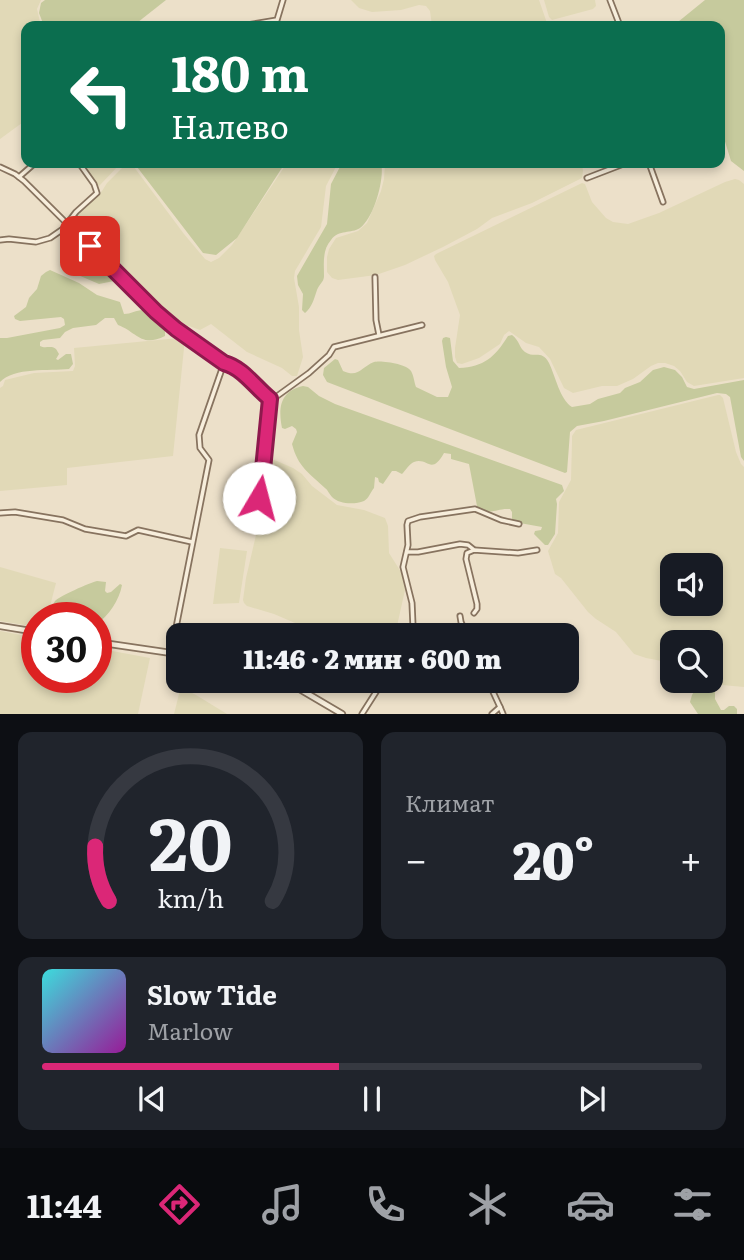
<!DOCTYPE html>
<html lang="ru">
<head>
<meta charset="utf-8">
<style>
	body { margin:0; font-family:Literata,serif; background:#20242c; color:#f1f3f6; height:100vh; display:flex; flex-direction:column; font-size:26px; white-space:nowrap }
	* { box-sizing:border-box; margin:0 }
	p { font-size:23px; color:#9ea1a6 }
	.icon { flex:none; width:38px; height:38px; fill:none; stroke:currentColor; stroke-width:2; stroke-linecap:round; stroke-linejoin:round }
	.map { position:relative; height:714px; overflow:hidden }
	.details { display:flex; flex-direction:column; gap:18px; padding:18px; background:#0d0f14; flex:1 }
	.details>* { flex:none }
	.guide { position:absolute; left:21px; top:21px; width:704px; height:147px; border-radius:14px; box-shadow:0 4px 10px #0003; background:#0b6e4f; color:#fff; overflow:hidden }
	.fabs { position:absolute; left:660px; top:553px; display:grid; gap:14px }
	.fabs a { display:grid; place-items:center; width:63px; height:63px; border-radius:14px; background:#171b24; box-shadow:0 4px 10px #0003; font-size:35px }
	.speed { position:absolute; left:21px; top:602px; display:flex; gap:14px; font-size:35px; font-weight:700; text-align:center }
	.speed>* { display:grid; place-content:center; width:91px; height:91px; border-radius:50%; background:#171b24; box-shadow:0 4px 10px #0003; line-height:1 }
	.speed .limit { border:10px solid #d22; background:#fff; color:#111 }
	.pin { position:absolute; display:grid; place-items:center; width:60px; height:60px; color:#fff; margin:-30px; border-radius:14px; box-shadow:0 4px 10px #0006 }
	.me { position:absolute; width:77px; margin:-38px; rotate:8deg; stroke-linejoin:round; filter:drop-shadow(0 0 5px #0008) }
	.turn { display:flex; align-items:center; gap:24px; height:147px; padding:0 35px; font-size:32px }
	.turn .icon { width:91px; height:91px; stroke-width:2.5 }
	.turn b { display:block; font-size:49px; line-height:60px }
	.big { font-size:52px; font-weight:800; line-height:1.1 }
	.details .card { flex:1; display:flex; flex-direction:column; justify-content:center; gap:10px; min-width:0; padding:0 24px; border-radius:14px; background:#20242c }
	.details .dial { align-items:center; gap:0 }
	.dial svg { height:182px; overflow:visible; fill:none; stroke:#363941; stroke-width:7; stroke-linecap:round; text-anchor:middle }
	.dial text { fill:#f1f3f6; stroke:none }
	.song { display:flex; align-items:center; gap:21px }
	.cover { width:84px; height:84px; border-radius:10px; background:linear-gradient(135deg,hsl(180 70% 55%),hsl(300 70% 35%)) }
	.played { height:7px; border-radius:4px; background:linear-gradient(90deg,#db2777 45%,#363941 45%) }
	.keys { display:flex; justify-content:space-around; direction:ltr }
	.heat { display:flex; justify-content:space-between; align-items:center; font-size:38px; direction:ltr }
	.details .tiles { flex:1; display:grid; gap:18px; grid-template-columns:1fr 1fr }
	.card:last-child { grid-column:span 2 }
	.trip { position:absolute; left:166px; top:623px; width:413px; height:70px; border-radius:14px; background:#171b24; box-shadow:0 4px 10px #0003; font-weight:800; line-height:70px; text-align:center }
	.tabs { display:flex; height:112px; justify-content:space-around; align-items:center; background:#090b0e; color:#9ea1a6 }
	.tabs .icon { width:49px; height:49px }
	.tabs .on { color:#db2777 }
	.tabs b { font-size:32px; color:#f1f3f6 }
	.map>svg:first-child { display:block }
	.farmland { fill:#e1d9b7; fill-rule:evenodd }
	.green { fill:#c6ca9d }
	.lines { fill:none; stroke-linecap:round; stroke-linejoin:round }
	.minor-casing { stroke:#87735f; stroke-width:7 }
	.tertiary-casing { stroke:#87735f; stroke-width:8 }
	.minor { stroke:#f7eedc; stroke-width:3.5 }
	.tertiary { stroke:#f7eedc; stroke-width:4.5 }
	.route-casing { stroke:#8e194d; stroke-width:18 }
	.route { stroke:#db2777; stroke-width:12 }
</style>
</head>
<body>
<div class="map">
<svg width="744" height="714" viewBox="0 0 744 714">
	<rect width="100%" height="100%" fill="#ece0c9"/>
	<g class="farmland">
		<path d="M0,0H41L37,9L41,26H26V120L0,139Z"/>
		<path d="M351,0H539L548,26H432L430,11L426,6L419,5L401,10L372,12L359,8Z"/>
		<path d="M544,0H595L596,6L593,9L552,20L549,17Z"/>
		<path d="M80,163H121L99,186L97,185Z"/>
		<path d="M131,163L184,234L205,259L211,262L219,258L232,245L287,163H338L326,186L321,227L295,271L294,278L299,307V330L303,357L297,376H292L282,368L247,352L211,324L200,330L189,326L182,328L178,327L156,308L73,226V219L80,212L102,191L107,183L126,164Z"/>
		<path d="M385,163H582L583,171L582,178L532,203L492,218L477,229L443,247L405,265L376,275L338,280L332,278L327,272V257L329,249L336,238L358,231L367,223L381,191L384,179Z"/>
		<path d="M735,179L739,180L744,184V378L694,386L687,382L680,371L674,366L665,363H658L651,366L633,379L617,386H602L573,393L564,388L550,359L539,347L526,343L509,331L504,335L500,344L479,358L462,364L457,363L455,357V348L460,315L448,282L435,260L434,256L436,254L582,183L585,184L592,202L606,218L613,222L628,224L659,213L725,182Z"/>
		<path d="M179,338L184,341V348L173,456L67,468V485L0,491V388L3,386L5,380L34,373L73,371L75,366L74,348Z"/>
		<path d="M718,395H720L723,398L736,452L741,464L744,467V687L722,685L711,679L710,642H672V663L646,658L634,654L616,632L596,619L588,612L561,578L555,574L548,551L558,533L559,502L571,480L572,442V436L576,430ZM672,565H710V604H672Z"/>
		<path d="M270,458L293,468L302,474L312,486L337,505L364,510L385,518L388,526L389,553L401,572L405,590L395,635H323L274,614L247,606L244,603L243,600L246,578L256,535L267,460Z"/>
		<path d="M220,548L247,551L239,603L213,604Z"/>
		<path d="M0,567L56,583L47,618H37V627L0,621Z"/>
		<path d="M0,631L37,638V677H96V648L150,658L138,714H0Z"/>
		<path d="M180,690H186L196,695L227,714H174Z"/>
	</g>
	<g class="green">
		<path d="M45,0H166L133,26H44L39,13L41,3Z"/>
		<path d="M705,0H744V171L731,161L719,122V26H673Z"/>
		<path d="M134,163H185L192,168L203,167L219,163H285L237,238L216,255L203,253Z"/>
		<path d="M342,163H381C385,178 374,218 360,228C351,234 339,229 331,240C322,250 324,264 324,276C324,282 319,284 317,290C314,299 312,307 305,313L302,310L303,294L298,285L297,276L327,224L331,184Z"/>
		<path d="M86,256L103,263L115,276L114,281L99,284L71,272L70,267C71,261 80,257 86,256Z"/>
		<path d="M50,270L79,283L97,295L120,302L124,314C131,314 136,310 143,310C150,310 159,318 165,323V336C141,348 137,332 118,325L114,318H105L96,325L73,328L65,332L60,338L43,340L40,342V346C45,349 51,345 56,349L59,354L56,359L58,360L66,354H71L73,364L69,369C49,371 14,367 0,382V338H7L60,328L65,325L64,319L61,317L20,321L15,319L14,316L26,307L29,298L37,289L41,276L46,272Z"/>
		<path d="M512,335C520,341 519,348 525,352C535,359 541,349 549,363C555,375 560,400 572,407L590,404L598,399L620,393L625,388L640,382L653,370L664,367L675,370L682,377L687,387L694,389L744,380V461L741,457L730,397L726,394L717,393L604,421L577,426L570,432L567,472L565,473L327,382L323,375L324,368L335,359L338,360L343,371C359,378 361,367 374,362C381,360 407,364 411,371C414,376 414,382 416,387L437,397H448L452,387L446,367L442,341L443,338L446,337L450,338L453,361L459,368C484,367 495,357 508,336Z"/>
		<path d="M303,386L308,387L319,396L335,404L562,485L564,491L556,499L557,504L555,534L548,545H545L534,534L535,531L541,530L542,527L514,522L512,519V512L510,509C497,508 495,514 479,510L477,506L469,464L451,459V454L444,453C431,476 428,457 414,462C410,463 405,471 402,474L396,471H392L383,484L379,482L378,478L375,477L374,488C370,493 369,498 364,501C354,505 339,504 332,497C329,494 328,490 325,488C309,473 298,467 292,444L297,432L296,429L292,426L285,429L282,428C278,408 280,391 303,386Z"/>
		<path d="M97,581L106,582L105,591L107,593L111,592L120,584L122,585C119,601 109,615 96,625V618H51C52,613 52,605 55,601C60,596 89,583 97,581Z"/>
		<path d="M695,681H704L707,691L712,688H715V699L721,710H724L729,706H734L737,709V714H698L690,702L692,695L697,687Z"/>
	</g>
	<g class="lines">
		<defs>
			<g id="minor">
				<path d="M610,0L620,26"/>
				<path d="M241,26L277,20L283,0"/>
				<path d="M649,163L663,202"/>
				<path d="M0,167L15,174L24,181L156,312L176,329L224,363L199,435L200,448L209,460L171,653"/>
				<path d="M19,177L35,163"/>
				<path d="M587,178L626,163"/>
				<path d="M0,240L9,239L36,242L50,238L63,229L76,212L97,193L94,184L79,163"/>
				<path d="M375,277L376,320L379,335"/>
				<path d="M224,363C245,368 261,397 273,399L309,373L329,355L334,347L422,325"/>
				<path d="M0,513L15,512L63,520L85,529L126,536L138,530L192,542"/>
				<path d="M255,520L262,479L270,400"/>
				<path d="M407,552H418L460,544L468,545L473,549"/>
				<path d="M474,613L477,609V604L466,559L467,553L474,550L518,553L537,550"/>
				<path d="M460,616L461,622L467,635"/>
				<path d="M411,635L413,626L412,603L403,567L408,545L407,525L408,521L420,517L475,509L501,520L519,524"/>
				<path d="M488,681L500,707"/>
				<path d="M362,714L383,681"/>
				<path d="M492,714L500,707L503,714"/>
			</g>
			<g id="tertiary">
				<path d="M0,626L37,632"/>
				<path d="M96,642L178,654"/>
				<path d="M286,681L342,714"/>
			</g>
		</defs>
		<use href="#minor" class="minor-casing"/>
		<use href="#tertiary" class="tertiary-casing"/>
		<use href="#minor" class="minor"/>
		<use href="#tertiary" class="tertiary"/>
	</g>
	<g class="lines">
		<defs>
			<path id="route" d="M90,246L156,312L176,329L224,363C243,368 255,387 270,399L262,479L259,498"/>
		</defs>
		<use href="#route" class="route-casing"/>
		<use href="#route" class="route"/>
	</g>
</svg>
<div class="fabs">
<a><svg class="icon" aria-label="sound" viewBox="0 0 24 24"><path d="M4 9h4l5-4v14l-5-4H4zM17 9q2 3 0 6"/></svg></a>
<a><svg class="icon" aria-label="search" viewBox="0 0 24 24"><circle cx="10" cy="10" r="6"/><path d="M15 15l6 6"/></svg></a>
</div>
<div class="speed"><div class="limit">30</div></div>
<div class="pin" style="left:90px;top:246px;background:#d93025"><svg class="icon" aria-label="arrive" viewBox="0 0 24 24"><path d="M6 21V4h12l-3 4 3 4H6"/></svg></div>
<svg class="me" style="left:259px;top:498px" viewBox="-20 -20 40 40"><circle r="19" fill="#fff"/><path d="M0-13L10 11 0 6-10 11z" fill="#db2777"/></svg>
<div class="trip">11:46 · 2 мин · 600 m</div>
<div class="guide">
<div class="turn"><svg class="icon" aria-label="left" viewBox="0 0 24 24"><path d="M17 20v-9H6M10 6l-5 5 5 5"/></svg><div><b>180 m</b>Налево</div></div>
</div>
</div>
<section class="details">
<div class="tiles">
<div class="card dial"><svg viewBox="0 0 100 80">
<path d="M14 69A42 42 0 1 1 86 69"/>
<path d="M14 69A42 42 0 0 1 8 45" stroke="#db2777"/>
<text x="50" y="56" font-size="32" font-weight="700">20</text>
<text x="50" y="72" font-size="11">km/h</text>
</svg></div>
<div class="card"><p>Климат</p>
<div class="heat"><a>−</a><b class="big">20°</b><a>+</a></div>
</div>
<div class="card">
<div class="song"><i class="cover"></i><div><b>Slow Tide</b><p>Marlow</p></div></div>
<div class="played"></div>
<div class="keys"><svg class="icon" aria-label="previous" viewBox="0 0 24 24"><path d="M18 5L8 12l10 7zM5 5v14"/></svg><svg class="icon" aria-label="pause" viewBox="0 0 24 24"><path d="M8 5v14M16 5v14"/></svg><svg class="icon" aria-label="next" viewBox="0 0 24 24"><path d="M6 5l10 7-10 7zM19 5v14"/></svg></div>
</div>
</div>
</section>
<nav class="tabs">
<b>11:44</b>
<svg class="icon on" aria-label="directions" viewBox="0 0 24 24"><path d="M12 3l9 9-9 9-9-9zM9 14v-3h6M13 9l2 2-2 2"/></svg>
<svg class="icon" aria-label="music" viewBox="0 0 24 24"><path d="M9 18V5l10-2v13"/><circle cx="6" cy="18" r="3"/><circle cx="16" cy="16" r="3"/></svg>
<svg class="icon" aria-label="phone" viewBox="0 0 24 24"><path d="M5 4h4l2 5-3 2q2 4 5 5l2-3 5 2v4C11 20 4 13 5 4z"/></svg>
<svg class="icon" aria-label="climate" viewBox="0 0 24 24"><path d="M12 3v18M4 7l16 10M4 17L20 7"/></svg>
<svg class="icon" aria-label="car" viewBox="0 0 24 24"><path d="M5 17H2v-5l4-1 3-4h7l3 4 3 1v5h-3M9 17h6M6 11h13"/><circle cx="7" cy="17" r="2"/><circle cx="17" cy="17" r="2"/></svg>
<svg class="icon" aria-label="filters" viewBox="0 0 24 24"><path d="M4 7h16M4 17h16"/><circle cx="9" cy="7" r="2"/><circle cx="15" cy="17" r="2"/></svg>
</nav>
</body>
</html>
